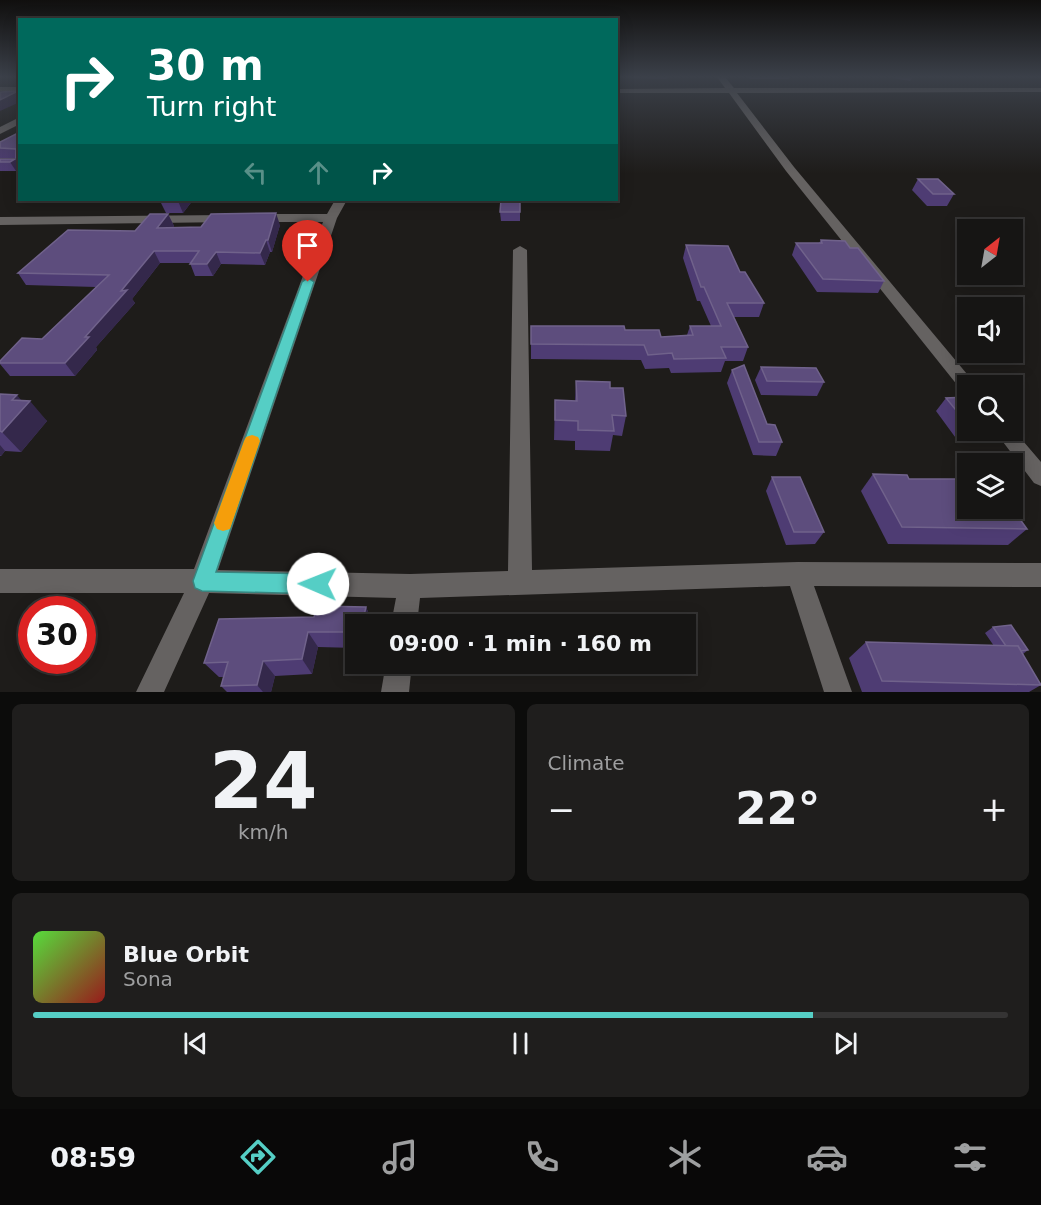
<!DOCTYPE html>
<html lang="en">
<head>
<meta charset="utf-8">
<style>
	body { margin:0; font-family:"DejaVu Sans",sans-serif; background:#1f1e1d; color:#f1f3f6; height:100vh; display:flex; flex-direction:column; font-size:22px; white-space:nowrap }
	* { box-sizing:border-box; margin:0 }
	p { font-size:20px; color:#9e9fa0 }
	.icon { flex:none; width:33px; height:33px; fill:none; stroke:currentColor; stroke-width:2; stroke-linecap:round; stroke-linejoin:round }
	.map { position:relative; height:692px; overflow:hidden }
	.drawer { display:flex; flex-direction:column; gap:12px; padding:12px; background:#0c0c0b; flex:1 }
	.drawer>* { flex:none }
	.hud { position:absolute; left:18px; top:18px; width:600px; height:183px; border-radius:0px; box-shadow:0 3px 15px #0003,0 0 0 2px #353434; background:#00695c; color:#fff; overflow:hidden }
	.needle { width:39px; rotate:31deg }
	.tools { position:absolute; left:957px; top:219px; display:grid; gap:12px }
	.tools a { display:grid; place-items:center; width:66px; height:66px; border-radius:0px; background:#161514; box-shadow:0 3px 15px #0003,0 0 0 2px #353434; font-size:30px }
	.speed { position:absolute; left:18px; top:596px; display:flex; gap:12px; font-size:30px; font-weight:700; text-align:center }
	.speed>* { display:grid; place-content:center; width:78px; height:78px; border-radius:50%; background:#161514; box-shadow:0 3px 15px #0003,0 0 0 2px #353434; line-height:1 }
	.speed .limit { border:9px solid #d22; background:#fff; color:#111 }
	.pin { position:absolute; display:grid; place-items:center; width:51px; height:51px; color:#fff; margin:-62px -26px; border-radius:50% 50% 50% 0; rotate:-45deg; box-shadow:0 0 6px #0007 }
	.pin .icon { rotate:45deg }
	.me { position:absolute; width:66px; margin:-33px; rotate:271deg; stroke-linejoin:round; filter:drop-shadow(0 0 4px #0008) }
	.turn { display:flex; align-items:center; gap:21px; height:126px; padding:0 30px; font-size:27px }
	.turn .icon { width:78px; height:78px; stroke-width:2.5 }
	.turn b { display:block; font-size:42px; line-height:51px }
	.lanes { display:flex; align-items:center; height:57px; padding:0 30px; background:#0003; justify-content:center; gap:30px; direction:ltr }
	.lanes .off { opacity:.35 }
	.big { font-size:45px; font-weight:600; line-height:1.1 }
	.drawer .widget { flex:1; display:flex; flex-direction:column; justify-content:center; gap:9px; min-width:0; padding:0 21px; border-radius:9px; background:#1f1e1d }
	.drawer .dial { align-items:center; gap:0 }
	.dial b { font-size:78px; line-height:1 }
	.song { display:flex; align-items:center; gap:18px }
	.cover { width:72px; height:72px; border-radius:9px; background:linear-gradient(135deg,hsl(110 70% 55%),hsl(0 70% 35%)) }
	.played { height:6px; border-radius:3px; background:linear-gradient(90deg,#55cec5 80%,#353434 80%) }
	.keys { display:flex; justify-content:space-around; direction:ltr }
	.heat { display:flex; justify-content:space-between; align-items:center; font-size:33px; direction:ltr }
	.drawer .tiles { flex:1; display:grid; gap:12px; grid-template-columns:1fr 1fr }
	.widget:last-child { grid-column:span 2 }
	.trip { position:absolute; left:345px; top:614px; width:351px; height:60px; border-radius:0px; background:#161514; box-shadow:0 3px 15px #0003,0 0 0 2px #353434; font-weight:600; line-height:60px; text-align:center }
	.tabs { display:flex; height:96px; justify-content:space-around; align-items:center; background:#090808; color:#9e9fa0 }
	.tabs .icon { width:42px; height:42px }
	.tabs .current { color:#55cec5 }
	.tabs b { font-size:27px; color:#f1f3f6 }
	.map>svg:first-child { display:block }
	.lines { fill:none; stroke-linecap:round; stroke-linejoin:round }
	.minor { fill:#656261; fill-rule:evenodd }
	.wall { fill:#4e3c73 }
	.shaded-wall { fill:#34284b }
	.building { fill:#5d4d7d; stroke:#70628b; stroke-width:1.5 }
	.route { fill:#55cec5; stroke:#378680; stroke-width:1.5 }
	.slow { fill:#f59e0b }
</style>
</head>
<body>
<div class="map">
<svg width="1041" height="692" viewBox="0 0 1041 692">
	<rect width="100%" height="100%" fill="#1e1c1a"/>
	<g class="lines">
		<g class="minor">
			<path d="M717,77H725L734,88H1041V92L737,93L794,167L977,386H968V392L962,391L786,171L729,93H616V89L725,88Z"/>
			<path d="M0,87H20V92L0,91Z"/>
			<path d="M20,117V124L0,134V127Z"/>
			<rect x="0" y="160" width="20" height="6"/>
			<path d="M335,200H347L337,218L218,570L410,574L508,571L513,250L520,246L527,250L532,570L798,562L1041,563V587L814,586L852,692H824L790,586L420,598L417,624H391L396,598L209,593L164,692H136L184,593H0V569H194L323,222H257L251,218L257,214H327Z"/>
			<path d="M228,215L234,219L232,222L0,225V217Z"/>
			<path d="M1012,428L1041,462V486L1034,483L994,430H1012Z"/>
			<path d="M386,663H412L409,692H381Z"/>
		</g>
	</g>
	<g class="wall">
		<path d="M631,77H667V79L631,78Z"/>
		<path d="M748,77H789V79H750Z"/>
		<path d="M894,77H913L910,81L893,78Z"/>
		<path d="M20,132V164L16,158H0V142Z"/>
		<path d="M0,159H15L20,166V169L16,171H0Z"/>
		<path d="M918,179L954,194L947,206H927L912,190Z"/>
		<path d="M193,200L183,213H166L160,201Z"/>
		<path d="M520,200V221H501L500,212Z"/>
		<path d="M168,214L174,226L172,228L280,225L272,252H270L265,265L221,264L213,276H195L190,263H160L132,299L135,303L96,347L97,350L75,376H10L0,364V361L42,339L96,287L26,285L18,273L135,231Z"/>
		<path d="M821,240L850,248L884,281L878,293L817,292L792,255L796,243H819Z"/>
		<path d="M686,245L740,272L764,303L759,317H734L748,347L743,361H725L721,372L671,373L669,368L645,369L641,360L531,359V326L625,330L661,337L687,335L690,326H711L700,301H697L683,258Z"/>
		<path d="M761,367L824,382L817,396L761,395L755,380Z"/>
		<path d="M732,370L767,424L782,442L776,456L753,455L727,383Z"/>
		<path d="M576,381L610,388L626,416L622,436L613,435L610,451L575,450V441L554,440L555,400L575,401Z"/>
		<path d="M0,394L22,401L47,421L21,452L5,451L1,456H0Z"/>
		<path d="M968,397V430H996L987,440L958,441L936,411L946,398Z"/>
		<path d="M873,474L909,479L1027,529L1008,545L888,544L861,491Z"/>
		<path d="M772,477L824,532L815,544L786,545L766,491Z"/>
		<path d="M366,607L373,624H356V648L318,647L312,674L275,676L271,692H227L221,686L223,677H219L204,663L314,617Z"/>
		<path d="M993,627L1028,650L1023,654L1041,685L1029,692H862L849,658L866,642L994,646L985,633Z"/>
	</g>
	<g class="shaded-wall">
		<path d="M18,91L20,94V102L0,111V100Z"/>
		<path d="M20,155V164L16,157Z"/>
		<path d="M15,159L20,166V169L16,171L10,162Z"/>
		<path d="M179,200H193L183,213L178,201Z"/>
		<path d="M276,213L280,225L272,252L268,240Z"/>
		<path d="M168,214L174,226L163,240L157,228Z"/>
		<path d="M266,240L270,252L265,265L260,253Z"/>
		<path d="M154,251L160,263L132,299L135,303L96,347L97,350L75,376L65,363L121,291Z"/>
		<path d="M216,252L221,264L213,276L207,264Z"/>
		<path d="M17,395L26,406L30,401L47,421L21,452L2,432L12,400Z"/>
		<path d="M0,445L5,451L1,456L0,455Z"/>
		<path d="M366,607L373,623V624H362Z"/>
		<path d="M308,632L318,647L312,674L302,659Z"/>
		<path d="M263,661L275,676L271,692H263L257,685Z"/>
	</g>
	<g class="building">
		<path d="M18,91L0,100V92Z"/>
		<path d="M20,132V155L16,157V149L0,148V142Z"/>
		<path d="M0,159H15L10,162H0Z"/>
		<path d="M918,179H938L954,194H933Z"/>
		<path d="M162,200H179L178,201H160Z"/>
		<path d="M501,200H520V212H500Z"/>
		<path d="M276,213L268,240H266L260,253L216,252L207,264H190L199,251H154L121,291L127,290L85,337H89L65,363H0V361L22,338L42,339L109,275L18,273L68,230L135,231L150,214H168L157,228L201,227L211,214Z"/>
		<path d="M821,240L845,241L850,248H858L884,281L823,279L796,243H822Z"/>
		<path d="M686,245L728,246L740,272H745L764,303H727L748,347H721L726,358L674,359L672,353L648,355L644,345L531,344V326H624L625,330H659L661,337L693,335L690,326H721L704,287H701Z"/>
		<path d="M744,365L767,424L775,425L782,442H759L732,370Z"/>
		<path d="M761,367L816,368L824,382L767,381Z"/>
		<path d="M576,381L610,382V388H623L626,416L612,415L614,431L578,430V421L555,420V400L577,401Z"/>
		<path d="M0,394L17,395L12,400L30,401L2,432L0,431Z"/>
		<path d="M968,397V425L946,398Z"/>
		<path d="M873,474L907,475L909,479H968V508H1012L1027,529L902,527Z"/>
		<path d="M772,477H800L824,532H794Z"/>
		<path d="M317,606L366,607L362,624H356V632H308L302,659L263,661L257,685L221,686L228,662L204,663L219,619L314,617Z"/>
		<path d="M1011,625L1028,650L1021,651L1018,646H1006L993,627Z"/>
		<path d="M866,642L1018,646L1041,685L882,681Z"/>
	</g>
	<linearGradient id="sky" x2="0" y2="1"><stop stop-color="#100f0e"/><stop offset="0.44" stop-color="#3b4049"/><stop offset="1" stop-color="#3b4049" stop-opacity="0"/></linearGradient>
	<rect width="1041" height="174" fill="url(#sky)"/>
	<path class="route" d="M308,278L314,282L216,572L318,574L325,577L328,584L325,591L318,594L202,591L195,588L193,581L302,282Z"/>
	<path class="slow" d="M252,435L258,437L260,441L232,523L230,529L223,531L217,529L214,523L244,441L246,437Z"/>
</svg>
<div class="tools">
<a><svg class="needle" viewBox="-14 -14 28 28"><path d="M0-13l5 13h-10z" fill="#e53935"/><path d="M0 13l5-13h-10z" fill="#9e9fa0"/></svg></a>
<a><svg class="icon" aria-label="sound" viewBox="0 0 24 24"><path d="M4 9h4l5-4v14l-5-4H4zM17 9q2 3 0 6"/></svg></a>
<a><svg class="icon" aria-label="search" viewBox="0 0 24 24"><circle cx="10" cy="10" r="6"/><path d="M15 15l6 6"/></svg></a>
<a><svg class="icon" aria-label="layers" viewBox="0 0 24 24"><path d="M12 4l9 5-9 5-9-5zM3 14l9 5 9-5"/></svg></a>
</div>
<div class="speed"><div class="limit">30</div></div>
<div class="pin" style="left:308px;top:282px;background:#d93025"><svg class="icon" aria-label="arrive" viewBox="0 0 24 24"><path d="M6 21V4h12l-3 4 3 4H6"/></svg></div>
<svg class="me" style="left:318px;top:584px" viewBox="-20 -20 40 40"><circle r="19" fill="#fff"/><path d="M0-13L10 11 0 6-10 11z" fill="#55cec5"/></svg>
<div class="trip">09:00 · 1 min · 160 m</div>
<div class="hud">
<div class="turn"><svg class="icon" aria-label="right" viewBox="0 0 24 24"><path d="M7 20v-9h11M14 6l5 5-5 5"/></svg><div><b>30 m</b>Turn right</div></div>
<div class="lanes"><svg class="icon off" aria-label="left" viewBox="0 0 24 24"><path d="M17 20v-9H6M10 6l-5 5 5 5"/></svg><svg class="icon off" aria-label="ahead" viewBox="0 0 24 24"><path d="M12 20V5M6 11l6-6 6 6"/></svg><svg class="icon" aria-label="right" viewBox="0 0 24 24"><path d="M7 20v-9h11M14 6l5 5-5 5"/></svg></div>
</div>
</div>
<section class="drawer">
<div class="tiles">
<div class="widget dial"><b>24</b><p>km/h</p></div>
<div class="widget"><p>Climate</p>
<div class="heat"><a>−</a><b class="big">22°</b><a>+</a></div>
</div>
<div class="widget">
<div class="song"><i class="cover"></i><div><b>Blue Orbit</b><p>Sona</p></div></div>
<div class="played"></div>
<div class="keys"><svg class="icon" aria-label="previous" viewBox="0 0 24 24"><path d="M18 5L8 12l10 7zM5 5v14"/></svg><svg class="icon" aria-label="pause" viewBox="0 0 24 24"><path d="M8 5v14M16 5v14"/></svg><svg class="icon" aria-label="next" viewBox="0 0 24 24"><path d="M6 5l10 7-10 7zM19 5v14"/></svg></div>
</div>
</div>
</section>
<nav class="tabs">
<b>08:59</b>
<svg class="icon current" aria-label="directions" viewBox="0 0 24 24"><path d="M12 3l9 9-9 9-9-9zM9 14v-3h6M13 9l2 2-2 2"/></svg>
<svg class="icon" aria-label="music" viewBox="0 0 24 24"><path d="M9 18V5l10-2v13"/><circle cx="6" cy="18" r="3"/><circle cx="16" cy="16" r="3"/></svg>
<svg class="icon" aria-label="phone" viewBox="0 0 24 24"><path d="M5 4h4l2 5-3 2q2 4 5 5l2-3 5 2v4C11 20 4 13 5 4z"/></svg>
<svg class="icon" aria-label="climate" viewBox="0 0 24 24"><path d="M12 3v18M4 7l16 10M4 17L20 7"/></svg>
<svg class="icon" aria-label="car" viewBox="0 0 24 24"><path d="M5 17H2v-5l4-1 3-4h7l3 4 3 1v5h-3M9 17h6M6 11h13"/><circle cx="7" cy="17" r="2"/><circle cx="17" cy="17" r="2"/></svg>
<svg class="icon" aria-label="filters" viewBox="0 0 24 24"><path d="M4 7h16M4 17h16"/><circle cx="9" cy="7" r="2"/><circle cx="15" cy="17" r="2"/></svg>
</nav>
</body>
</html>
